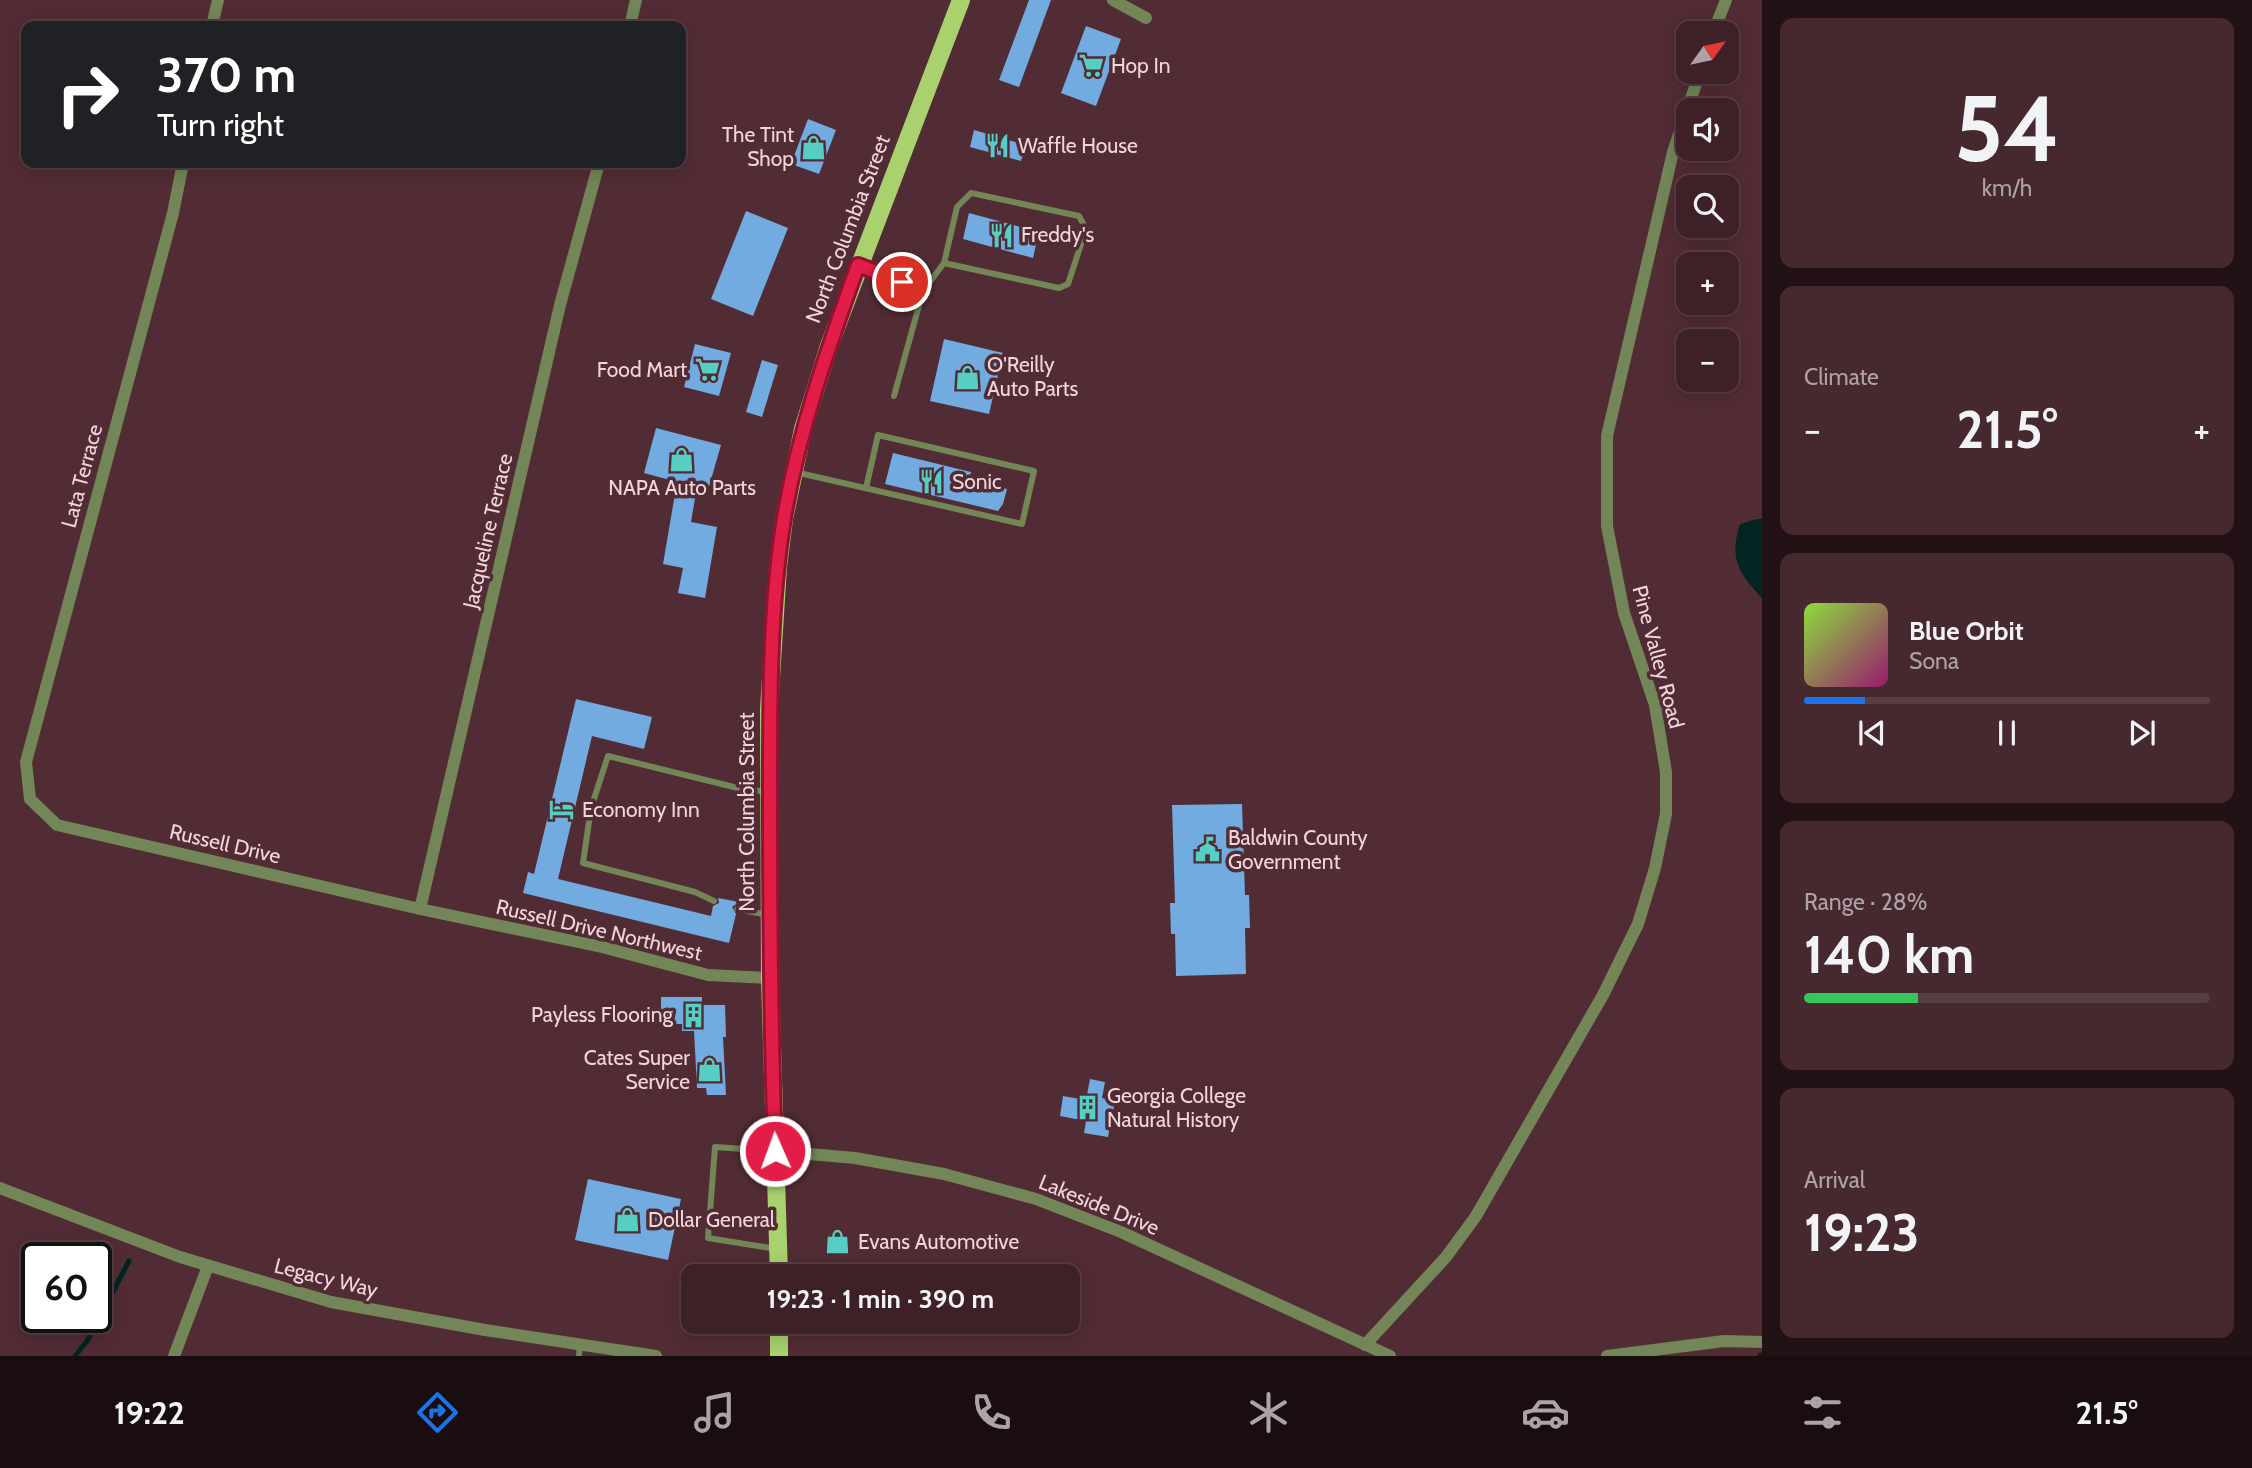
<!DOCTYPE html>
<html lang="en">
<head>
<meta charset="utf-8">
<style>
	body { margin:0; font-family:Cabin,sans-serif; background:#45292f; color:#f1f3f6; height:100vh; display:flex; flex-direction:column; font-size:26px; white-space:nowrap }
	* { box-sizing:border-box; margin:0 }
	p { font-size:23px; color:#ada3a7 }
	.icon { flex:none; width:38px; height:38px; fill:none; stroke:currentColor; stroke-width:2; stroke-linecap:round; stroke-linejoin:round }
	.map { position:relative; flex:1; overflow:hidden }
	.drawer { display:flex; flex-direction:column; gap:18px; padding:18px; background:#221215; width:490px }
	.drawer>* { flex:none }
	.top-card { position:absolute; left:21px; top:21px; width:665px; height:147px; border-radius:14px; box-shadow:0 4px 18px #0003,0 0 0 2px #573e44; background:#202124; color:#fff; overflow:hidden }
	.needle { width:46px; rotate:57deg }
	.tools { position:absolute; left:1676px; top:21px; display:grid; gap:14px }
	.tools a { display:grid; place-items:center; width:63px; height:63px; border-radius:14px; background:#3e2127; box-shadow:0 4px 18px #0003,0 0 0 2px #573e44; font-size:35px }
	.speed { position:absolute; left:21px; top:1242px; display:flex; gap:14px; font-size:35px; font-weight:700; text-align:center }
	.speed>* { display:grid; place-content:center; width:91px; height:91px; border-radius:50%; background:#3e2127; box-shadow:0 4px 18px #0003,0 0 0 2px #573e44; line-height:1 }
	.speed .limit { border:4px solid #111; border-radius:10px; background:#fff; color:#111 }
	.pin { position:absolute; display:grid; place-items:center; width:60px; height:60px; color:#fff; margin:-30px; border:4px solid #fff; border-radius:50%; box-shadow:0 2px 7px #0007 }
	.me { position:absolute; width:77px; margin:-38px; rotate:358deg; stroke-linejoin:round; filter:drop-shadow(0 0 5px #0008) }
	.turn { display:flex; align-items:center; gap:24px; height:147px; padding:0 21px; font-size:32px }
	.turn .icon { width:91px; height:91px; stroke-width:2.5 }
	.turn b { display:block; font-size:49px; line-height:60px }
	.big { font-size:52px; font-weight:800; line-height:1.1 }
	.drawer .card { flex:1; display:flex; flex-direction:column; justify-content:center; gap:10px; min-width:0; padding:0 24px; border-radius:14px; background:#45292f }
	.drawer .dial { align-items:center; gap:0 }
	.dial b { font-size:91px; line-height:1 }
	.song { display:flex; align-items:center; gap:21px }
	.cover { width:84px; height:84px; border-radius:10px; background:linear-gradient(135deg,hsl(90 70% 55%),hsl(320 70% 35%)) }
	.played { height:7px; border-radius:4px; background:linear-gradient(90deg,#1a73e8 15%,#573e44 15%) }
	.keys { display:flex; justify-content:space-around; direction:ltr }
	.heat { display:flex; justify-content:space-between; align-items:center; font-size:38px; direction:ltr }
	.charge { height:10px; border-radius:5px; background:linear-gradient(90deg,#34c759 28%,#573e44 0) }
	.trip { position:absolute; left:681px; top:1264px; width:399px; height:70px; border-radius:14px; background:#3e2127; box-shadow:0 4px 18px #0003,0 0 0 2px #573e44; font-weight:800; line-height:70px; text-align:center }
	.tabs { display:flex; height:112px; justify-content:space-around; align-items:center; background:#190d10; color:#ada3a7 }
	.tabs .icon { width:49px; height:49px }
	.tabs .current { color:#1a73e8 }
	.tabs b { font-size:32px; color:#f1f3f6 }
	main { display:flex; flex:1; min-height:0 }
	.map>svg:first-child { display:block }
	.water { fill:#022522 }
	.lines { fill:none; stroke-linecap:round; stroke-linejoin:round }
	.stream { stroke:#022522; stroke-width:5 }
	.building { fill:#71abe0 }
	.lane { stroke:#728657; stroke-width:6 }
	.street { stroke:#728657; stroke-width:12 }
	.primary { stroke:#a9d16e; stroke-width:18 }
	.route-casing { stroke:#92132f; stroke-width:18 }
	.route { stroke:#e11d48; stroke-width:12 }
	.labels { text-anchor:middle; stroke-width:7; stroke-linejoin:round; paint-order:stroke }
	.poi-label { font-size:21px; fill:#f0d6da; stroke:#522c34; text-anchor:start }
	.street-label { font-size:21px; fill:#f0d6da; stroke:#522c34 }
</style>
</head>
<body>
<main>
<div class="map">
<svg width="1762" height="1356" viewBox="0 0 1762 1356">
	<rect width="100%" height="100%" fill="#522c34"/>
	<path class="water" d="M1757,519H1762V598C1738,573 1729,558 1740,524Z"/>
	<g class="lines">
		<g class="stream">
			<path d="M75,1356L87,1341L129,1261"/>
			<path d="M1760,1356V1355"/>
		</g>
	</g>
	<g class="building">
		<path d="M1029,0H1051L1019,87L999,80Z"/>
		<path d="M1086,26L1121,39L1096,106L1061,93Z"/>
		<path d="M808,119L836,130L819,174L791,164Z"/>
		<path d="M974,130L1026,145L1021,161L970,147Z"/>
		<path d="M746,211L788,228L753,316L711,299Z"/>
		<path d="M969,213L1039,232L1033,258L963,239Z"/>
		<path d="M944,339L1003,353L989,414L930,401Z"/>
		<path d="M695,344L731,353L719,396L684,387Z"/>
		<path d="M762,360L778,365L762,417L746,412Z"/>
		<path d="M656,428L721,445L708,490L697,487L691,522L717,527L705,598L678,593L683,568L663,564L677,482L644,473Z"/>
		<path d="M893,453L971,472L969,480L1007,489L1003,504L998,511L885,484Z"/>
		<path d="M576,699L652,717L644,749L592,736L558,879L711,916L713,906L719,903L718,898L739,902L732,907L736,914L729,943L523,893L528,872L534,874Z"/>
		<path d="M1242,804L1245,895H1249L1250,928H1245L1246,974L1176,976L1175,934H1171L1170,903H1175L1172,805Z"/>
		<path d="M661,997H702V1005H725L726,1037H723L726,1095H707L706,1088H697L694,1031H682V1024H661Z"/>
		<path d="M1090,1079L1105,1082L1102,1098L1115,1101L1108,1137L1084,1133L1086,1121L1060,1116L1063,1096L1086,1100Z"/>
		<path d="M588,1179L681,1199L668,1260L575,1240Z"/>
	</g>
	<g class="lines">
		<g class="lane">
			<path d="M860,265L923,291L894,396"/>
			<path d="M923,291L944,263L957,207L971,193L1079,216L1086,229L1068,284L1059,288L944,263"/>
			<path d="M795,472L1022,524L1034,471L878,435L866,488"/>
			<path d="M714,901L695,892L583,863L591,808L608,756L742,789L768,792"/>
			<path d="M737,909L768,915"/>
			<path d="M773,1151L715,1147L708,1238L777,1249"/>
			<path d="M579,1356L580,1345"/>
		</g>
		<g class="street">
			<path d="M1113,0L1146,18"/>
			<path d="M212,26L218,0"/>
			<path d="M630,26L636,0"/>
			<path d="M1713,33L1726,0"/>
			<path d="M183,163L173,213L26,762L30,799L57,825L420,909L602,947L708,975L770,978"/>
			<path d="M420,909L560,305L599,163"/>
			<path d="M775,1151L855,1158L944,1174L1036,1199L1121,1232L1390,1356"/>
			<path d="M0,1188L180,1257L331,1302L485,1330L656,1356"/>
			<path d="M1365,1345L1446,1257L1476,1216L1603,995L1638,924L1655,868L1666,814V772L1655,705L1624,613L1607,526V436L1673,152L1700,72"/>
			<path d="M174,1356L208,1266"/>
			<path d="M1607,1356L1724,1341L1762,1342"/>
		</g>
		<g class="primary">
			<path d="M779,1276L770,978L769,709L778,567L784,519L803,429L829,346L961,0"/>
			<path d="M779,1321V1356"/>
		</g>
	</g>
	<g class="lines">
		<defs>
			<path id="route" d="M775,1151C771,1035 770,919 770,803C770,708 769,611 784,518C799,430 828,348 858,265L902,282"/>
		</defs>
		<use href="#route" class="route-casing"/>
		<use href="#route" class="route"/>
	</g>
	<defs>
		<symbol id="supermarket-bare" viewBox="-9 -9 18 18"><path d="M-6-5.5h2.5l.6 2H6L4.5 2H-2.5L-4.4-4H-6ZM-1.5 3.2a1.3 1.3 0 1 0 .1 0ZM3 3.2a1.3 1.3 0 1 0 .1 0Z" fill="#56cec3" stroke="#522c34" stroke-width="2.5" paint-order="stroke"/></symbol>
		<symbol id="restaurant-bare" viewBox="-9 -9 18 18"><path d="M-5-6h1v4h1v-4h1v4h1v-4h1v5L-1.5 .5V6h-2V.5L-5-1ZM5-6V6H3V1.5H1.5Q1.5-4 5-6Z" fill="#56cec3" stroke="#522c34" stroke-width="2.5" paint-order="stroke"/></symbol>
		<symbol id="shop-bare" viewBox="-9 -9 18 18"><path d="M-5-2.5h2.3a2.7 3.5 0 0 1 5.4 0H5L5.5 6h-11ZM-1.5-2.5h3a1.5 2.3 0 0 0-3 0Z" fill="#56cec3" stroke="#522c34" stroke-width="2.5" paint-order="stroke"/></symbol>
		<symbol id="hotel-bare" viewBox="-9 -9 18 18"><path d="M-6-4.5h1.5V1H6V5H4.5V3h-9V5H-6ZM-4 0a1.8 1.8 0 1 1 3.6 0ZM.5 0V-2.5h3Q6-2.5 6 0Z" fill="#56cec3" stroke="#522c34" stroke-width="2.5" paint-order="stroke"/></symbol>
		<symbol id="civic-bare" viewBox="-9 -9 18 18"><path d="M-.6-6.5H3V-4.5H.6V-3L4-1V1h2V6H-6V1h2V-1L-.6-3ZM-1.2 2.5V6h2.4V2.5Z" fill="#56cec3" stroke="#522c34" stroke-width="2.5" paint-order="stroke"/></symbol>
		<symbol id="building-bare" viewBox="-9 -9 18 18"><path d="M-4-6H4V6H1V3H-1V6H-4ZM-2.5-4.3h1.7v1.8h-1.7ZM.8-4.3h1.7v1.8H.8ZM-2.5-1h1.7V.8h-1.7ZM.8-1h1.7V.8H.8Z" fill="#56cec3" stroke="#522c34" stroke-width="2.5" paint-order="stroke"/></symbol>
	</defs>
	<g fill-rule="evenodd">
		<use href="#supermarket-bare" x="1074" y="48" width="35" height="35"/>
		<use href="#restaurant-bare" x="980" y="128" width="35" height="35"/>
		<use href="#shop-bare" x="796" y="130" width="35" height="35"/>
		<use href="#restaurant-bare" x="984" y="218" width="35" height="35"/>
		<use href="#supermarket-bare" x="690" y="352" width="35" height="35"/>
		<use href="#shop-bare" x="950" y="360" width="35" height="35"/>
		<use href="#shop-bare" x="664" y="442" width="35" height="35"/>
		<use href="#restaurant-bare" x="914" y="464" width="35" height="35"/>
		<use href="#hotel-bare" x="544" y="792" width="35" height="35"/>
		<use href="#civic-bare" x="1190" y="832" width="35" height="35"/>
		<use href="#building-bare" x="676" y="998" width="35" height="35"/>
		<use href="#shop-bare" x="692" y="1052" width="35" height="35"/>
		<use href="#building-bare" x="1070" y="1090" width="35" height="35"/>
		<use href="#shop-bare" x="610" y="1202" width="35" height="35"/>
		<use href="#shop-bare" x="820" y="1224" width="35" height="35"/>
	</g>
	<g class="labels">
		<g class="poi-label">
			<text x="1111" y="73">Hop In</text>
			<text x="794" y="142" text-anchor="end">The Tint<tspan x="794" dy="24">Shop</tspan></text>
			<text x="1018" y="153">Waffle House</text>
			<text x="1021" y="242">Freddy's</text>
			<text x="987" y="372">O'Reilly<tspan x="987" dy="24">Auto Parts</tspan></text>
			<text x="687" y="377" text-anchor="end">Food Mart</text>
			<text x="952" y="489">Sonic</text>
			<text x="682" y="495" text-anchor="middle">NAPA Auto Parts</text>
			<text x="582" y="817">Economy Inn</text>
			<text x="1228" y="845">Baldwin County<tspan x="1228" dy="24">Government</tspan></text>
			<text x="673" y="1022" text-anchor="end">Payless Flooring</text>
			<text x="690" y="1065" text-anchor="end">Cates Super<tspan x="690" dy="24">Service</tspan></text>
			<text x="1107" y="1103">Georgia College<tspan x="1107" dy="24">Natural History</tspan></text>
			<text x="648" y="1227">Dollar General</text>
			<text x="858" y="1249">Evans Automotive</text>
		</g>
		<g class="street-label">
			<text transform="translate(848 229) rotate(-69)" y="7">North Columbia Street</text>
			<text transform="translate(82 476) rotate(-75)" y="7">Lata Terrace</text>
			<text transform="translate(488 531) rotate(-77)" y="7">Jacqueline Terrace</text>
			<text transform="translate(1658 657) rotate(75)" y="7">Pine Valley Road</text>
			<text transform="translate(747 812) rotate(-90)" y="7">North Columbia Street</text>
			<text transform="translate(225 844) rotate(13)" y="7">Russell Drive</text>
			<text transform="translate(599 930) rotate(13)" y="7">Russell Drive Northwest</text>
			<text transform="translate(1099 1205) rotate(22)" y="7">Lakeside Drive</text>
			<text transform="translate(326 1278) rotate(14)" y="7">Legacy Way</text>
		</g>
	</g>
</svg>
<div class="tools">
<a><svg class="needle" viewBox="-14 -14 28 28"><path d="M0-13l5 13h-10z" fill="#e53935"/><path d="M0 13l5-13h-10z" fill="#ada3a7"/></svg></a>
<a><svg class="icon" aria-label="sound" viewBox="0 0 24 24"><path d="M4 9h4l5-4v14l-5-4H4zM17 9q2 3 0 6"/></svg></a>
<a><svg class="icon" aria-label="search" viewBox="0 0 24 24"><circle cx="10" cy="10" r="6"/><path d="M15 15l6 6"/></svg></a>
<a>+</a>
<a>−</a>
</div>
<div class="speed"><div class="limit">60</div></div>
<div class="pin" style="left:902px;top:282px;background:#d93025"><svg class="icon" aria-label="arrive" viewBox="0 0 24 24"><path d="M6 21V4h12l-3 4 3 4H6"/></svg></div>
<svg class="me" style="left:775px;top:1151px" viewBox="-20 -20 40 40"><circle r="17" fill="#e11d48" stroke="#fff" stroke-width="3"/><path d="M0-11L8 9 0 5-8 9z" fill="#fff"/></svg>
<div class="trip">19:23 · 1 min · 390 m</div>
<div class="top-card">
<div class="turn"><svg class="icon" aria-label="right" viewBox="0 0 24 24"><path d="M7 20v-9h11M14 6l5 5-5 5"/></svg><div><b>370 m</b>Turn right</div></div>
</div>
</div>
<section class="drawer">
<div class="card dial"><b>54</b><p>km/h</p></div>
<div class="card"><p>Climate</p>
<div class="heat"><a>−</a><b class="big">21.5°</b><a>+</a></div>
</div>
<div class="card">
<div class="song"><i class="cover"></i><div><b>Blue Orbit</b><p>Sona</p></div></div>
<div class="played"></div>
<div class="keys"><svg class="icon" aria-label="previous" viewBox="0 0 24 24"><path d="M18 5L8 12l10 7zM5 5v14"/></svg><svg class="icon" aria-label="pause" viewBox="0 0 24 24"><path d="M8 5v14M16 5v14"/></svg><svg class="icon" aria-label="next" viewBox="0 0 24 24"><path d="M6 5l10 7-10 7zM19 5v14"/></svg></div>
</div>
<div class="card"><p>Range · 28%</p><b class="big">140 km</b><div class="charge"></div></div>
<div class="card"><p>Arrival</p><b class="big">19:23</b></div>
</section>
</main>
<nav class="tabs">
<b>19:22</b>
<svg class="icon current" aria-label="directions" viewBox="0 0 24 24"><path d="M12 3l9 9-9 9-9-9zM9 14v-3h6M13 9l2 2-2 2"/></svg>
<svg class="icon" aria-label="music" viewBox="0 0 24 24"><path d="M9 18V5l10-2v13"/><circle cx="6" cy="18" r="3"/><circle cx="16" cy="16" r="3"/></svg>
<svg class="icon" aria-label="phone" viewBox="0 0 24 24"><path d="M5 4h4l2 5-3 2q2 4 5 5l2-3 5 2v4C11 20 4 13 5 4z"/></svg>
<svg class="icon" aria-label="climate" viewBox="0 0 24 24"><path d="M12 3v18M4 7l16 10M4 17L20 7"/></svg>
<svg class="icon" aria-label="car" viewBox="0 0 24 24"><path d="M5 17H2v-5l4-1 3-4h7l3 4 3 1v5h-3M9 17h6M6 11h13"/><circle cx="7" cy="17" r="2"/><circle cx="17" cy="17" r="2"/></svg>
<svg class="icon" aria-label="filters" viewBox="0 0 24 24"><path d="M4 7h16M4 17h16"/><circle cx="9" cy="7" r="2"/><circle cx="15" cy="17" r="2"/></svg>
<b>21.5°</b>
</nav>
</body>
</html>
